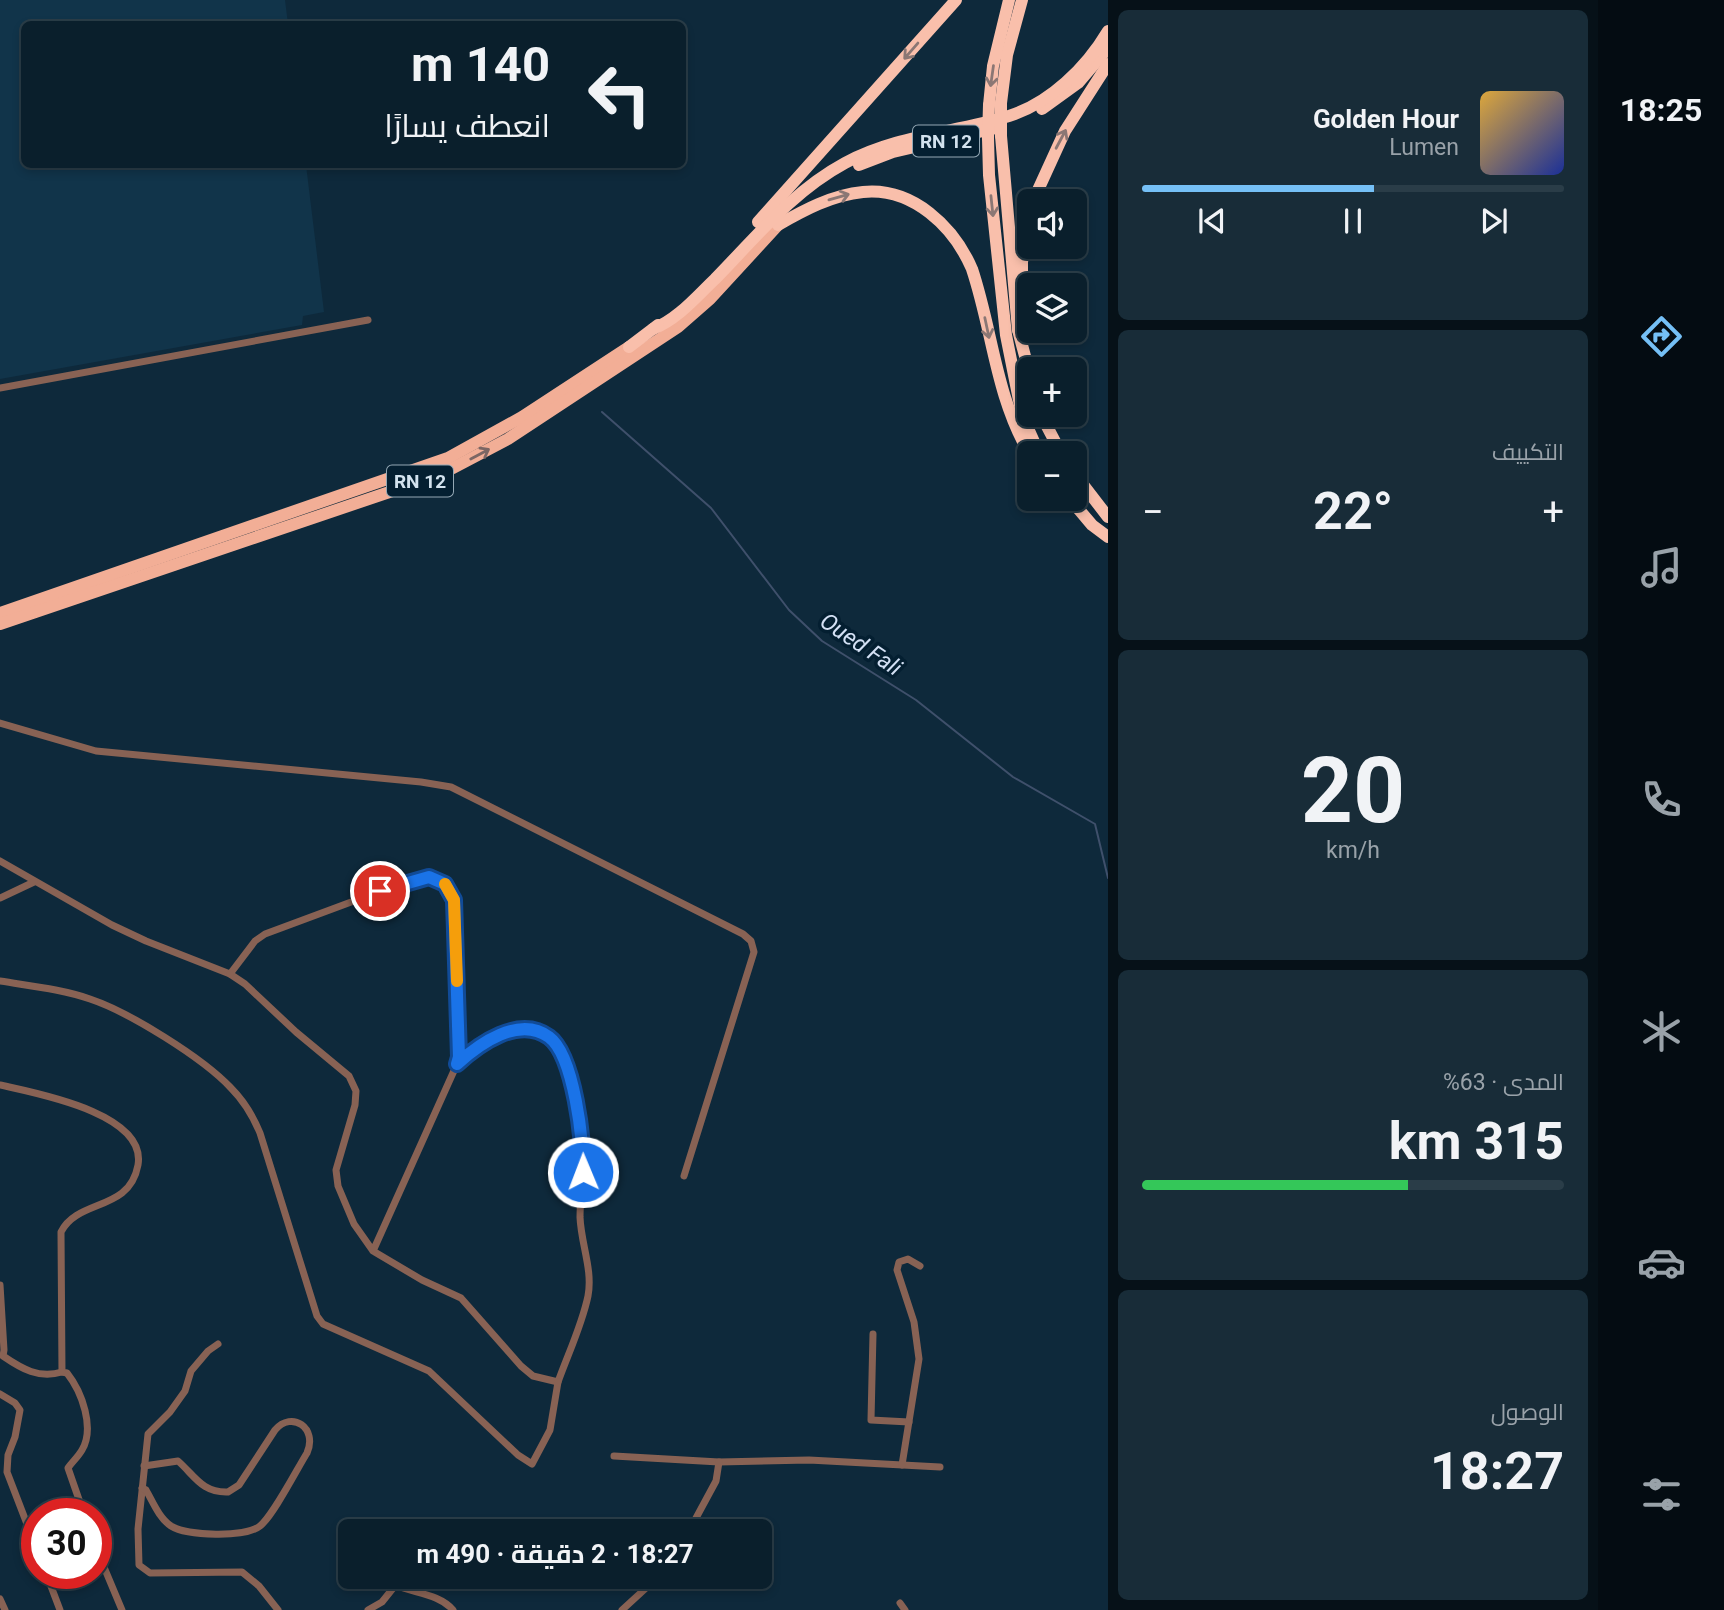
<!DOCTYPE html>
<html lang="ar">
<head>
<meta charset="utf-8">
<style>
	body { margin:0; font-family:Roboto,Cairo,sans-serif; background:#182c38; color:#f1f3f6; direction:rtl; height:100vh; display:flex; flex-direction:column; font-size:26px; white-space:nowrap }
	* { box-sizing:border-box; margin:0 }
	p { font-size:23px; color:#99a2a9 }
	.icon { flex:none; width:38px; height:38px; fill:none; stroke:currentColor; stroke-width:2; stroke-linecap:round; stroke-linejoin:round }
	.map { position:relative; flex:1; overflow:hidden; direction:ltr }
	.panel { display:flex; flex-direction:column; gap:10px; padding:10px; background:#061118; width:490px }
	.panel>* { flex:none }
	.guide { position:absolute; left:21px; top:21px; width:665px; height:147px; border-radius:10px; box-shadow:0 4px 10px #0003,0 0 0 2px #2a3d48; direction:rtl; background:#0a1f2c; color:#f1f3f6; overflow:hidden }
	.buttons { position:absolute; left:1017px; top:189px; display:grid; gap:14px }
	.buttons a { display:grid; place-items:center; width:70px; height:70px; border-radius:10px; background:#0a1f2c; box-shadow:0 4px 10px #0003,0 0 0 2px #2a3d48; font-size:35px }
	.speed { position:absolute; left:21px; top:1498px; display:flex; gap:14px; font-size:35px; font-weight:700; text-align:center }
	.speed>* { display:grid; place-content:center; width:91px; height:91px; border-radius:50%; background:#0a1f2c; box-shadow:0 4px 10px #0003,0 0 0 2px #2a3d48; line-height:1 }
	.speed .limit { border:10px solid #d22; background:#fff; color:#111 }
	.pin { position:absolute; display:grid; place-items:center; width:60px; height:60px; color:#fff; margin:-30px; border:4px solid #fff; border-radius:50%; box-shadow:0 2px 7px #0007 }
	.me { position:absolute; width:77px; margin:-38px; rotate:359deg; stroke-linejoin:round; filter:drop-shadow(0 0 5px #0008) }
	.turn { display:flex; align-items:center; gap:24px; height:147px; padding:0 21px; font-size:32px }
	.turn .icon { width:91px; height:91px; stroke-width:2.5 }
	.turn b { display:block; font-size:49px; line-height:60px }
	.big { font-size:52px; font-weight:700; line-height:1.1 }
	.panel .widget { flex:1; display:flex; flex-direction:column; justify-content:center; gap:10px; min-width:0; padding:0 24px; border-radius:10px; background:#182c38 }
	.panel .dial { align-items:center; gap:0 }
	.dial b { font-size:91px; line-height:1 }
	.song { display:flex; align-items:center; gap:21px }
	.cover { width:84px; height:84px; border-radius:10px; background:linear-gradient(135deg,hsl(40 70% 55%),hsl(230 70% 35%)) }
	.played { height:7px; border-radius:4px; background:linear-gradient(90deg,#75c0f6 55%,#2a3d48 55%) }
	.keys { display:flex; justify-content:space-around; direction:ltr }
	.heat { display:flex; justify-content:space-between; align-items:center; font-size:38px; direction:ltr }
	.charge { height:10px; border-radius:5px; background:linear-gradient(90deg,#34c759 63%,#2a3d48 0) }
	.trip { position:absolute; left:338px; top:1519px; width:434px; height:70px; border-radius:10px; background:#0a1f2c; box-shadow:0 4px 10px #0003,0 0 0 2px #2a3d48; font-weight:700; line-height:70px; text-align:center; direction:rtl }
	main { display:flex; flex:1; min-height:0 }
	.tabs { display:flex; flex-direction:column; width:126px; justify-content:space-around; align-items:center; background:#040c12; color:#99a2a9 }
	.tabs .icon { width:49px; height:49px }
	.tabs .current { color:#75c0f6 }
	.tabs b { font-size:32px; color:#f1f3f6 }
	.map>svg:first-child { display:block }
	.built { fill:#11344a }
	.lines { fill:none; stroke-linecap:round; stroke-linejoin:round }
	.stream { stroke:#3f506b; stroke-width:2 }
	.minor { stroke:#886254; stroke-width:7 }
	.trunk { stroke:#f2ae96; stroke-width:12 }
	.motorway { stroke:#f9bfab; stroke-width:12 }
	.motorway-bridge { stroke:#f9bfab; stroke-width:12 }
	.oneway { stroke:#8b7774 }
	.oneway2 { stroke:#7b6664 }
	.route-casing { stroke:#114b97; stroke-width:18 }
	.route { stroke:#1a73e8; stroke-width:12 }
	.slow { stroke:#f59e0b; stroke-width:12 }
	.labels { text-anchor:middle; stroke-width:7; stroke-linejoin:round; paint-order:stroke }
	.shield { fill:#041f31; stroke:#94a8b5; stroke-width:2 }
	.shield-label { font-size:19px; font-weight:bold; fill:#d2e2ee }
	.water-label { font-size:23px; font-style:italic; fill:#d4e1f5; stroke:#041f31 }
</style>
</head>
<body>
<main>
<nav class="tabs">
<b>18:25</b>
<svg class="icon current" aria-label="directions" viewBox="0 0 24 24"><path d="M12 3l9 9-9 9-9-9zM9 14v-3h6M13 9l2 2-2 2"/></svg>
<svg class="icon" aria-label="music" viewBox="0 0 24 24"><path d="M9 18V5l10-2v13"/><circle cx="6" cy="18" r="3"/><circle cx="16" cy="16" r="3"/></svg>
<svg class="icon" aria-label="phone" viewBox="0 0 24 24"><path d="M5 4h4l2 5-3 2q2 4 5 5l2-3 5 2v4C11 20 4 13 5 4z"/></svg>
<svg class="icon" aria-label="climate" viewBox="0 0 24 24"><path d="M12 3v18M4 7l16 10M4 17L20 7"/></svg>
<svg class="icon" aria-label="car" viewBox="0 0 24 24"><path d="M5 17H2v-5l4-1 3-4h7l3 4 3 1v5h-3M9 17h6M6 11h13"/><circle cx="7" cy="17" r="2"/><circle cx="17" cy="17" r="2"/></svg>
<svg class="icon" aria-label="filters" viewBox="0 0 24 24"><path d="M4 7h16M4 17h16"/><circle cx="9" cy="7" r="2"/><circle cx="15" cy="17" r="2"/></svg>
</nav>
<section class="panel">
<div class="widget">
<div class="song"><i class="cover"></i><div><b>Golden Hour</b><p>Lumen</p></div></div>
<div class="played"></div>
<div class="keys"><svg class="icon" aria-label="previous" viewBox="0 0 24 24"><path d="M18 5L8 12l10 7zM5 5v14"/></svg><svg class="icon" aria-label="pause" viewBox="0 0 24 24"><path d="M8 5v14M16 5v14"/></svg><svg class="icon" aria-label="next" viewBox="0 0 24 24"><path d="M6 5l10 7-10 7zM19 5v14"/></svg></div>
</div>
<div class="widget"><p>التكييف</p>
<div class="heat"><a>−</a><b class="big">22°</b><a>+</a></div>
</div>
<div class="widget dial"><b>20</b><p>km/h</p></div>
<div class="widget"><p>المدى · 63%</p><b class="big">315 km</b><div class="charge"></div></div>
<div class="widget"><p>الوصول</p><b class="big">18:27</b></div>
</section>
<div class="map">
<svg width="1108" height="1610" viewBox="0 0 1108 1610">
	<rect width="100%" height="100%" fill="#0e293b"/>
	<path class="built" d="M0,0H285L288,24H24V164L306,165L324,312L303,316L302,325L0,379Z"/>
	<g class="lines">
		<path class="stream" d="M602,412L711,508L789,610L822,641L916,700L1013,777L1095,824L1108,878"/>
		<g class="minor">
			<path d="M0,388L368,320"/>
			<path d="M0,723L96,751L421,782L451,787L743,934L751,941L754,952L684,1176"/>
			<path d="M0,861L112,925L146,941L230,974L245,984L296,1032L349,1076L356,1091L355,1105L336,1170L338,1186L354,1224L373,1251L422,1280L461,1298L521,1366L533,1376L558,1382C568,1354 582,1325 588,1296C593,1270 581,1244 580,1217C580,1195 585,1171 584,1149C582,1123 570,1055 551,1038C522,1013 478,1044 457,1064L373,1251"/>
			<path d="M0,898L34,882"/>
			<path d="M230,974L255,941L265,934L405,882C432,876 439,875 454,900L457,1064"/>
			<path d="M0,981C30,986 61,989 90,999C129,1012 203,1058 231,1088C244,1101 253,1116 260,1133L317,1316L323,1324L429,1371L518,1455L532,1464L550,1430L558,1382"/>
			<path d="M0,1085C35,1093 147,1113 138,1165C136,1176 131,1186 122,1193C103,1208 73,1208 61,1232L62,1372L67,1373C82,1392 95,1428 82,1450C78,1457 72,1462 68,1468L84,1514"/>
			<path d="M0,1285L4,1350L3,1356C22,1369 39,1379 62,1372"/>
			<path d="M873,1334L871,1420L909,1422"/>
			<path d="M218,1344L208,1351L191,1371L185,1391L170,1412L148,1434L138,1529L139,1565L150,1573L242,1572L259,1586L278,1610"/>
			<path d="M0,1394L15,1403L20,1410L15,1437L8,1455L7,1472L37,1550"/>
			<path d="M614,1456L719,1462L809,1460L940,1467"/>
			<path d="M902,1465L919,1359L914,1322L897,1270L899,1262L908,1259L920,1266"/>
			<path d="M142,1488L146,1490C153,1502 159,1518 171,1526C187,1536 245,1538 260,1526C273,1516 297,1469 307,1453C318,1428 292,1410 275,1430L239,1485L228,1492C202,1493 195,1476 178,1461L144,1466"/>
			<path d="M689,1531L716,1481L719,1462"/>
			<path d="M96,1548L122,1610"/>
			<path d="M46,1573L60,1610"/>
			<path d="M382,1577C401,1594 436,1590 453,1610"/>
			<path d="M0,1599L5,1610"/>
			<path d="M900,1603L905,1610"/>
			<path d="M368,1610L382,1602L394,1587"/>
			<path d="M622,1610L658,1577"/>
		</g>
		<g class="trunk">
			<path d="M0,613L448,458L522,417L629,347"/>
			<path d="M0,624L416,483L453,468L508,439L678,327L710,299L778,225"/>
		</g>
		<g class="motorway">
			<path d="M1001,103L1007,55L1022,0"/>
			<path d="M989,105L993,66L1009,0"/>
			<path d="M1042,109L1078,83L1108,48"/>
			<path d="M1001,136L1018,330"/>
			<path d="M988,138L989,175L1006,335L1022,415L1039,453"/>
			<path d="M859,165L893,152L996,128"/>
			<path d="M1033,201L1065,131L1108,64"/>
			<path d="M758,222L956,0"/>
			<path d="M778,225C804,210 832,195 863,192C913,187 954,227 972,269C993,332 995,394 1029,453"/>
			<path d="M1022,302V262L1029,216"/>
			<path d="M1019,324L1018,330L1029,371"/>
			<path d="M653,329C678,319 696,297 715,279C756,237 793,191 845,163C897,135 954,133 1009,116C1050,103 1086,68 1108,31"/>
			<path d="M629,347L658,325"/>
			<path d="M1041,415L1061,453"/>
			<path d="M1074,473L1108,517"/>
			<path d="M1070,499L1092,525L1108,537"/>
		</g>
		<g class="motorway-bridge">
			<path d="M1001,136V103"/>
			<path d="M988,138L989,105"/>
		</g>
	</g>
	<defs><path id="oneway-shaft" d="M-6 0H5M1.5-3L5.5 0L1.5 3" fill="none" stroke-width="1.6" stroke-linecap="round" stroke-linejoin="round" transform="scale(1.75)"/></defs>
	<g class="oneway">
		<use href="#oneway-shaft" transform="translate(911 51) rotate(131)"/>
		<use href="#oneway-shaft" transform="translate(992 76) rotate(98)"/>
		<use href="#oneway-shaft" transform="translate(1061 139) rotate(-62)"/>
		<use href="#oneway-shaft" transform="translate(839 197) rotate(-16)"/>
		<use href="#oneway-shaft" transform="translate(992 206) rotate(84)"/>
		<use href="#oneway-shaft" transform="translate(987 328) rotate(78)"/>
	</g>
	<use class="oneway2" href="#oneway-shaft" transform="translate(480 454) rotate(-28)"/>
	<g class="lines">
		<defs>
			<path id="route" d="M380,891L429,877L445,884L454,900L459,1057L457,1064C479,1044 519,1015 549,1037C574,1055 584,1143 583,1172"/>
		</defs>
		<use href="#route" class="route-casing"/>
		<use href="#route" class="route"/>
		<path class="slow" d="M445,884L454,900L457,981"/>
	</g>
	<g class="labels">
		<g class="shield">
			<rect x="913" y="125.5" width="66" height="31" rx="5"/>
			<rect x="387" y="465.5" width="66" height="31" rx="5"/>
		</g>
		<g class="shield-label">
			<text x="946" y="148">RN 12</text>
			<text x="420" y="488">RN 12</text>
		</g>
		<g class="water-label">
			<text transform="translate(861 644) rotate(34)" y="8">Oued Fali</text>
		</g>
	</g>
</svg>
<div class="buttons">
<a><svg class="icon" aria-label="sound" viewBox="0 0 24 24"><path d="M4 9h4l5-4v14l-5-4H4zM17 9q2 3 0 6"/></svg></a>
<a><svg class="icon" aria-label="layers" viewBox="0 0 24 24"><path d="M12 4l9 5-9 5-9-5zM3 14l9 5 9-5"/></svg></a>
<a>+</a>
<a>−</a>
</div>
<div class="speed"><div class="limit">30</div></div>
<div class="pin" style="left:380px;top:891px;background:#d93025"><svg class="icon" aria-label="arrive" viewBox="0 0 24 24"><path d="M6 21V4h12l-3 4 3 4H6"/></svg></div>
<svg class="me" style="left:583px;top:1172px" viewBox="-20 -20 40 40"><circle r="17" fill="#1a73e8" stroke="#fff" stroke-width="3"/><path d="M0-11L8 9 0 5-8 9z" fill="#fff"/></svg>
<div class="trip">18:27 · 2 دقيقة · 490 m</div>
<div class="guide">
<div class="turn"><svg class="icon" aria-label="left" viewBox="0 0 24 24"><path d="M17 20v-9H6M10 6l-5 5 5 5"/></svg><div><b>140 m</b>انعطف يسارًا</div></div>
</div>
</div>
</main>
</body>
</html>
